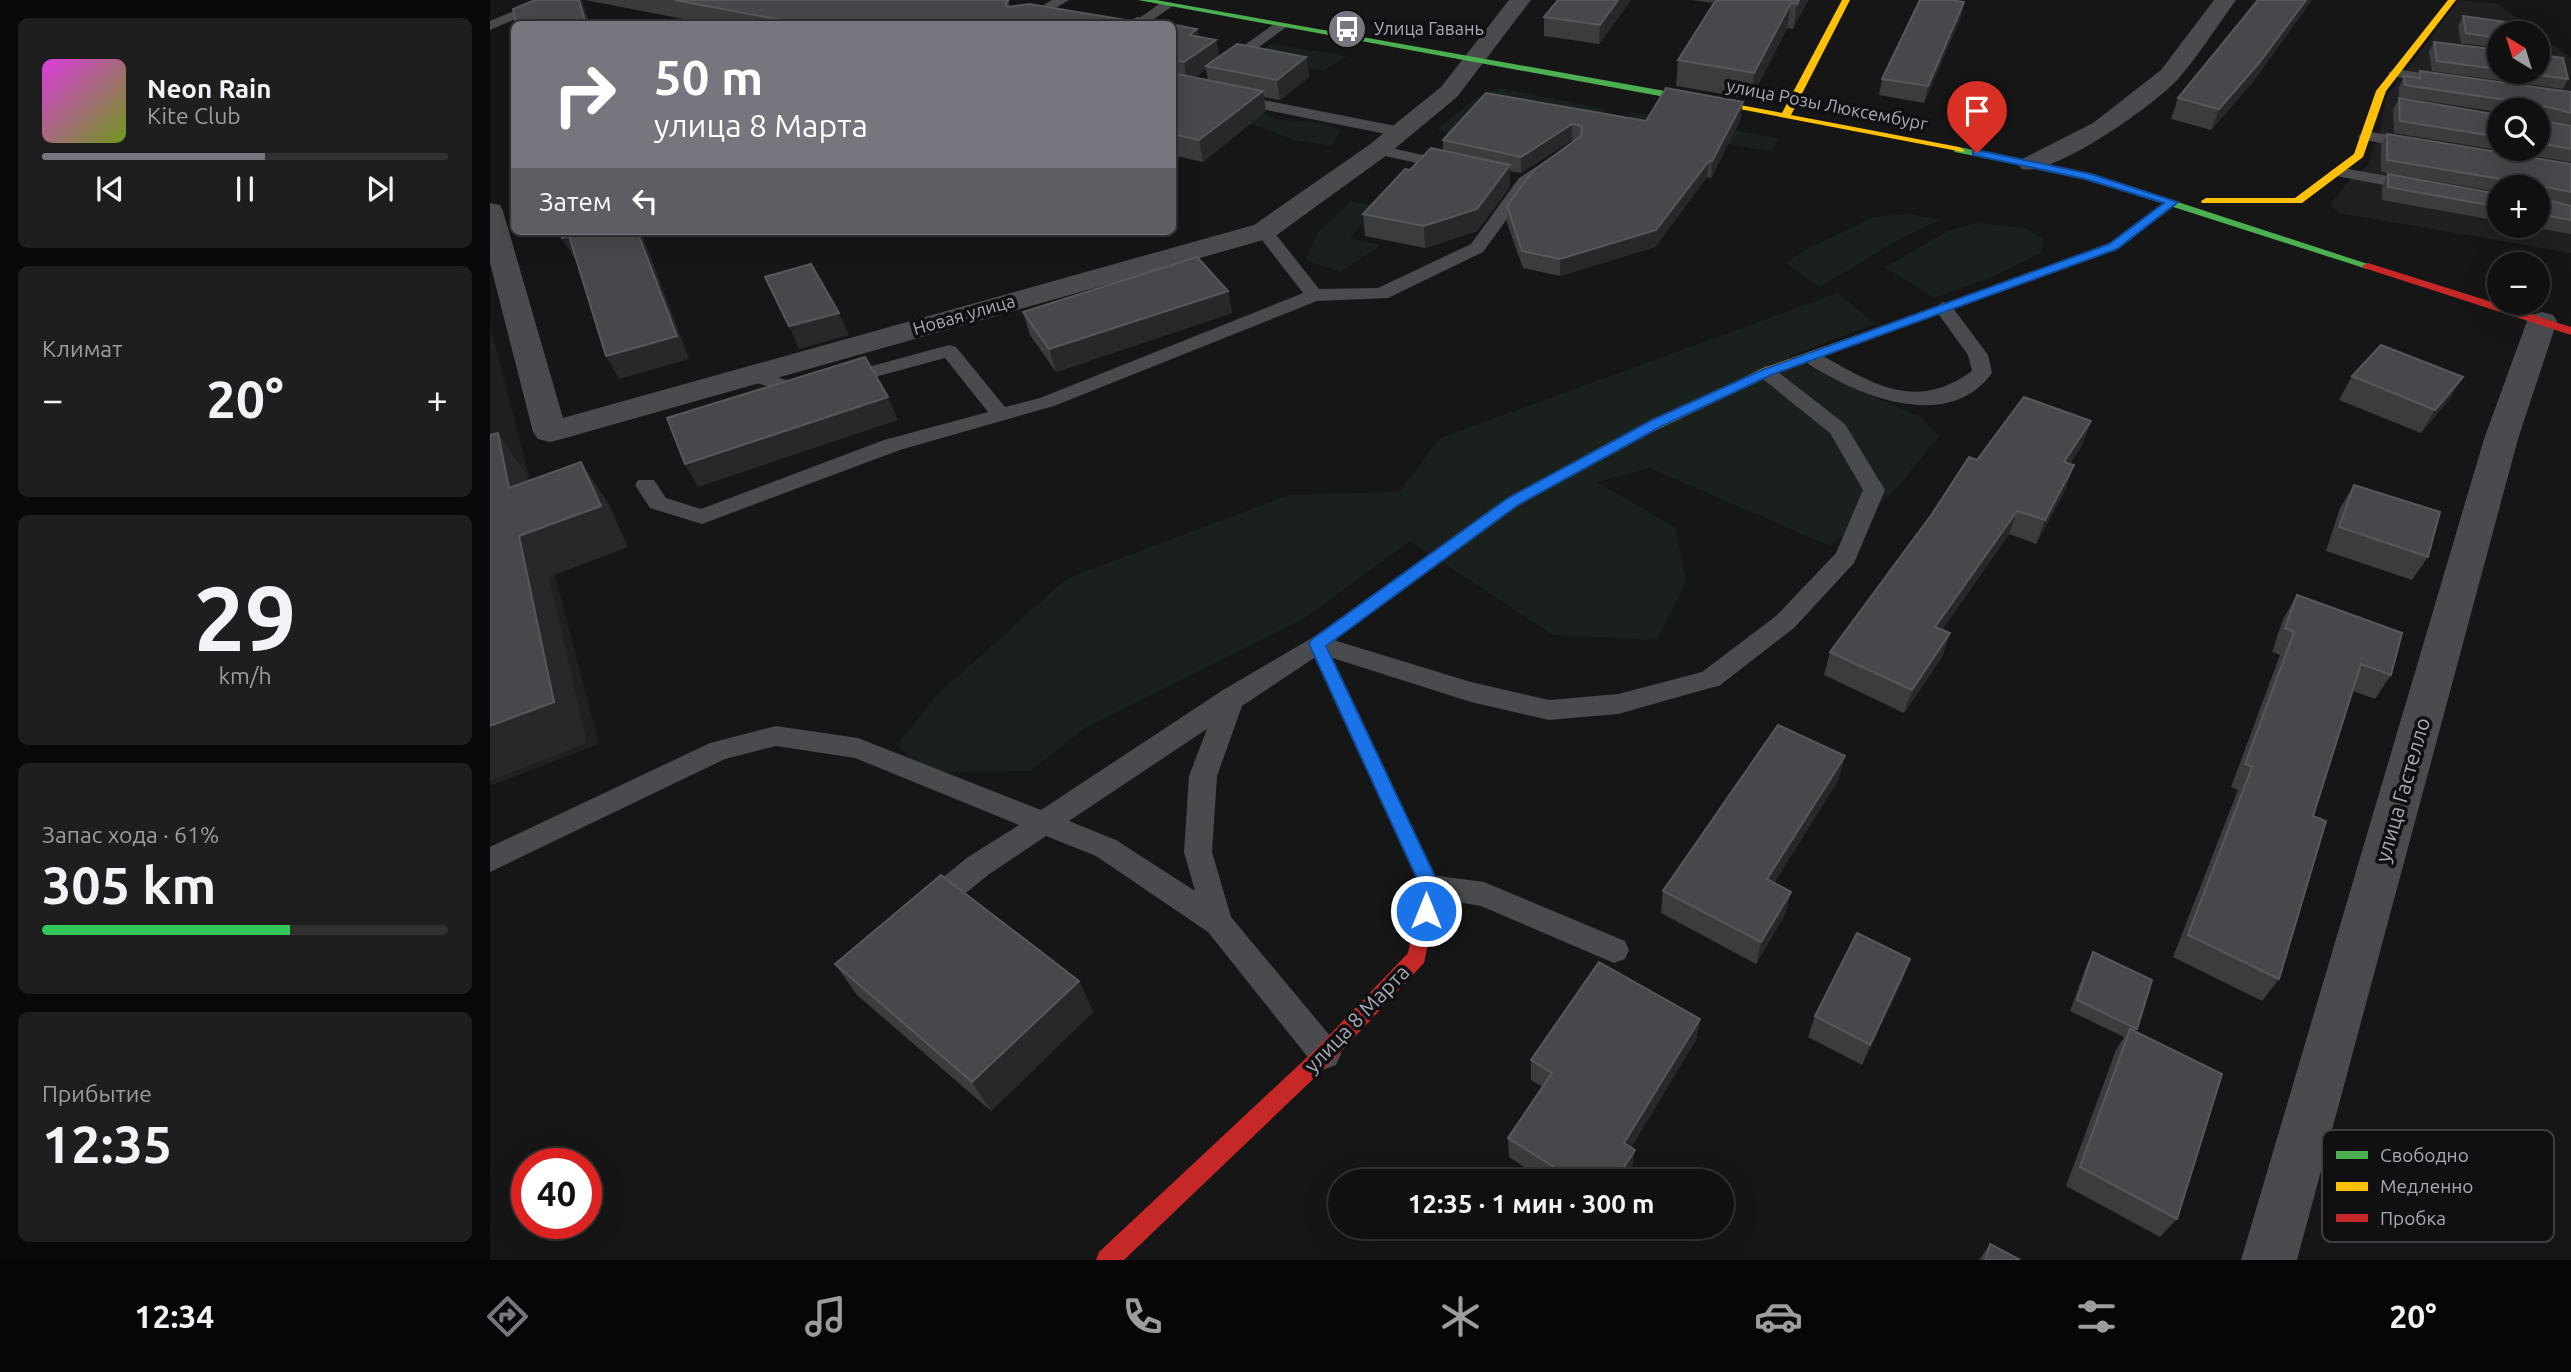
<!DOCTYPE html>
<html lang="ru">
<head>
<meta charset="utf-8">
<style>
	body { margin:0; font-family:Ubuntu,sans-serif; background:#1e1e1e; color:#f1f3f6; height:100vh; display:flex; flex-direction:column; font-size:26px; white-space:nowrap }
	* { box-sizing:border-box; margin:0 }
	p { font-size:23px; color:#9c9d9f }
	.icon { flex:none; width:38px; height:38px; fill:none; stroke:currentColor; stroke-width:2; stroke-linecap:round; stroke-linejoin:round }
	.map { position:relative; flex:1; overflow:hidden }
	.details { display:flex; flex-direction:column; gap:18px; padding:18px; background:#090909; width:490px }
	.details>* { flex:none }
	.top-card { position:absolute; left:21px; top:21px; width:665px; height:214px; border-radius:10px; box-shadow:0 7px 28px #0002,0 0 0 2px #303030; background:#75767e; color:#fff; overflow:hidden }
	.needle { width:46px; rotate:322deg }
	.fabs { position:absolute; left:1997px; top:21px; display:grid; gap:14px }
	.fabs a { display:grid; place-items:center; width:63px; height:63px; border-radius:50%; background:#101010; box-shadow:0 7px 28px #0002,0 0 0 2px #303030; font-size:35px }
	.speed { position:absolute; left:21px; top:1148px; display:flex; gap:14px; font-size:35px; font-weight:700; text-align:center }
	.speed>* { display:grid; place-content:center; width:91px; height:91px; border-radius:50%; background:#101010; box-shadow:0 7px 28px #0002,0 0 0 2px #303030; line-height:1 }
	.speed .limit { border:10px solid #d22; background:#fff; color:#111 }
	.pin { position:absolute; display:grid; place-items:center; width:60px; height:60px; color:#fff; margin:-72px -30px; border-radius:50% 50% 50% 0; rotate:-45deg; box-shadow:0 0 7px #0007 }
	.pin .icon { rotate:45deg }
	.me { position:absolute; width:77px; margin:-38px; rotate:0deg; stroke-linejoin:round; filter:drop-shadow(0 0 5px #0008) }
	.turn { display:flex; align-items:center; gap:24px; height:147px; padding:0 28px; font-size:32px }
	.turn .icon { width:91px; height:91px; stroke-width:2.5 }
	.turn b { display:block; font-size:49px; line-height:60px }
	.then { display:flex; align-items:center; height:66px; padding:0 28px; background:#0003; gap:14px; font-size:26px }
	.big { font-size:52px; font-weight:700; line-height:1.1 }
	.details .tile { flex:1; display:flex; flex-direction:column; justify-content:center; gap:10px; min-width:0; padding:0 24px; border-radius:10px; background:#1e1e1e }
	.details .dial { align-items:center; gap:0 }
	.dial b { font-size:91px; line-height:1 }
	.song { display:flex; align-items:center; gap:21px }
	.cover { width:84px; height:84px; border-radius:10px; background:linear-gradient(135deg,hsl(300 70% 55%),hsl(80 70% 35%)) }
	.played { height:7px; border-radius:4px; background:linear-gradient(90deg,#75767e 55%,#303030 55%) }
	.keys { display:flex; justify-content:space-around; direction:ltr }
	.heat { display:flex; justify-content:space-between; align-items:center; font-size:38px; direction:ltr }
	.charge { height:10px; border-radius:5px; background:linear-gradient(90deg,#34c759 61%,#303030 0) }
	.trip { position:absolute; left:838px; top:1169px; width:406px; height:70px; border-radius:35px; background:#101010; box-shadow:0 7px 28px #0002,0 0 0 2px #303030; font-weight:700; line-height:70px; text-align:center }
	.tabs { display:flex; height:112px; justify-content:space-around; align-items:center; background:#060606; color:#9c9d9f }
	.tabs .icon { width:49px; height:49px }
	.tabs .selected { color:#75767e }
	.tabs b { font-size:32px; color:#f1f3f6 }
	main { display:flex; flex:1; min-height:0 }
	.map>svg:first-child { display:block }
	.built { fill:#202023; fill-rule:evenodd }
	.green { fill:#1a201c }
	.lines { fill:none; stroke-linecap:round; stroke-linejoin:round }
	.lane { fill:#4a4b4e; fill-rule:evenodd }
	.street { fill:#4a4b4e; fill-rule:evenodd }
	.fast { fill:#4caf50; fill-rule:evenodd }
	.slow { fill:#ffc107; fill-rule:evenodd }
	.jam { fill:#c62828; fill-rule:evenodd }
	.wall { fill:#3c3c3f; fill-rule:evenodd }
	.shaded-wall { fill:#282829 }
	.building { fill:#48484c; stroke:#57575c; stroke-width:2 }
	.route { fill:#1a73e8; stroke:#114b97; stroke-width:2 }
	.labels { text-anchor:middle; stroke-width:7; stroke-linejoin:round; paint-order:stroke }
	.far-poi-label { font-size:18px; fill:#a8aab6; stroke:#101012; text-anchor:start }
	.far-street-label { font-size:18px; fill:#a8aab6; stroke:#101012 }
	.street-label { font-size:21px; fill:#a8aab6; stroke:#101012 }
	.key { fill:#101012; stroke:#3e3e43; stroke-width:2 }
	.key-label { font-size:19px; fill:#a8aab6 }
</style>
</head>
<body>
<main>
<section class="details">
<div class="tile">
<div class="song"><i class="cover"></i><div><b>Neon Rain</b><p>Kite Club</p></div></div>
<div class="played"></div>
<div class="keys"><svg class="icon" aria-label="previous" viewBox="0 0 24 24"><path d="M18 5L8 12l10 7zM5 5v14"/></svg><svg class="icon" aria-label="pause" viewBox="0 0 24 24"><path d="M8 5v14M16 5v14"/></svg><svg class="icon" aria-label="next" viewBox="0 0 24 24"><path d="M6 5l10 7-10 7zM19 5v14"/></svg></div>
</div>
<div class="tile"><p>Климат</p>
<div class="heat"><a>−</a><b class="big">20°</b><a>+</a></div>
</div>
<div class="tile dial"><b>29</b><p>km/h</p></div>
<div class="tile"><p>Запас хода · 61%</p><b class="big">305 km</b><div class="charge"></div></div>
<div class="tile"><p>Прибытие</p><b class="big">12:35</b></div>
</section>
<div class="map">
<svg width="2081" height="1260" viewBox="0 0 2081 1260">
	<rect width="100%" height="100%" fill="#161616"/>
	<g class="built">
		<path d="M1969,0L2008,4L2081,58V253L1849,213L1840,205L1858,182L1878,165L1890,132L1896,98ZM2009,33H2048V72H2009ZM2009,110H2048V149H2009ZM2009,187H2048V226H2009Z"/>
		<path d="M0,326L109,744L0,786Z"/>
	</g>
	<g class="green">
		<path d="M780,44L857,56L833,71L765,59Z"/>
		<path d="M1010,88L1115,109L1102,122L962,134L947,129L988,97Z"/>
		<path d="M682,92L763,105L783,119L826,122L851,129L842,146L805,140L764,125L709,113Z"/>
		<path d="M1141,112L1288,138L1282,152L1133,125Z"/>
		<path d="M861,201L887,207L860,238L891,245L850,272L816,260L828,232Z"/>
		<path d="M1419,214L1452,220C1408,235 1370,265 1329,287L1296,263L1316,249L1385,217Z"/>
		<path d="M1487,223L1535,228L1554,239L1551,253L1499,278L1444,298L1395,267L1460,230Z"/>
		<path d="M1348,293L1385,324L1298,357L1430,417L1449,437L1404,491L1340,546L1160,468L1107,482L1186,528L1196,583L1167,640L1063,635L920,541L815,618L595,728L540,771L436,772L407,745L447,695L576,579L799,495L909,492L950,438Z"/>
	</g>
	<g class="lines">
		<g class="lane">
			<path d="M50,0H69L0,30V21Z"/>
			<path d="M562,0H579L539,24H523Z"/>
			<path d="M672,2L684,5L657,24H641Z"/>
			<path d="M787,22L799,25L739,69H729V63Z"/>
			<path d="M1905,69L1959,77L1966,81L1959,85L1900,76L1898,73Z"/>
			<path d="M682,82L911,127L919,132L911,137L682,91Z"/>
			<path d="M1876,131L1927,140L1935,145L1927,150L1870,139L1868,136Z"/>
			<path d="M888,145L969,163L971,166L963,171L882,153V147Z"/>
			<path d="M1063,156L1071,161L1069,164L1041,186L993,252L898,298L827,301L564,406L410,450L212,524L160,508L145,485L148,480H164L176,498L211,509L394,440L498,412L455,358L311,397L254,379L251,375L254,371L261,369L312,385L459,345L466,347L515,407L550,398L813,293L765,231L768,227H780L829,289L888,288L981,244L1029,178Z"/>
			<path d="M1847,167L1926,181L1934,186L1926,191L1841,175L1839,172Z"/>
			<path d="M1453,302L1460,304L1498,355L1502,373C1464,426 1389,403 1343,378C1332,372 1318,366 1311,357L1321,351L1328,353C1381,383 1425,413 1482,371L1478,355L1444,308Z"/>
			<path d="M1276,366L1283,368L1355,424L1395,490L1364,563L1304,628L1229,686L1220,688L1128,714L1059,720L981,702L830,654L752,706L727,776L722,852L741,917L846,1043L851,1054L846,1065L835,1069L824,1065L718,932L606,856L556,836L498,875L450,914L440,918L430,914L425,905L430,896L478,857L529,825L365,758L286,746L235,759L0,872V847L220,743L286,726L368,738L551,810L733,690L827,635L981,682L1059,700L1128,694L1212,672L1286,616L1346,553L1373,490L1340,433L1269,376L1266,372ZM717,729L699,776L694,852L705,891L626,840L579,821Z"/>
			<path d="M941,875L994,882L1135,941L1139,950L1135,959L1124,963L991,906L931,896L926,887L931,878Z"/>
		</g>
		<g class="street">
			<path d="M1019,0H1041L967,97L897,155L784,237L72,439L60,442L48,439L43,432L0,263V203L10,205L13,211L73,418L764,225L879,145L951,87Z"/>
			<path d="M1724,0H1746C1727,26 1709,55 1688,79C1666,104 1563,177 1532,169L1528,164L1532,159L1603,123L1671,70Z"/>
			<path d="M2052,312L2063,315L2067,321L2028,439L1807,1260H1751L1994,439L2037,321L2041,315Z"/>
		</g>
		<g class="fast">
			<path d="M648,0H666L1197,95L1202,98L1197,101Z"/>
			<path d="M1469,147L1602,174L1884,266L1878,269L1874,268L1596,179L1465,152L1464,150Z"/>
			<path d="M1153,427L1160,431L1158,434L1028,504L836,646L930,844L927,849L921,852L915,849L819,644L1018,498Z"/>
		</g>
		<g class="slow">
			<path d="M1352,0H1360L1301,115L1469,147L1474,150L1473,152L1192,98L1197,95L1292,113Z"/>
			<path d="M1958,0H1966L1896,91L1873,157L1812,203H1712L1711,201L1716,198H1805L1864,154L1886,91Z"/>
			<path d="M1601,252L1605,253V257L1281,375L1158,434H1148L1146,431L1271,369Z"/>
		</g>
		<g class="jam">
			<path d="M1679,200L1688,202L1627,249L1601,258L1595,255L1619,245Z"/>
			<path d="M1878,263L2081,327V335L1874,268L1872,266Z"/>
			<path d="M921,836L927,839L950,887L934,963L842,1061L634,1260H606L609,1252L828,1047L918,953L932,887L912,844L915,839Z"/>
		</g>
	</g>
	<g class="wall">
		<path d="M95,0H512L518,1L520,7L539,4L642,21L647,18L707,29L708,36L726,40L729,57L747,44L816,57L819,77L790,100L774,97L776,111L713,162L682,155V24H219ZM716,69L718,80L704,78Z"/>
		<path d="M1141,0L1109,44L1054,36V17Z"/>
		<path d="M1202,0H1224L1222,3Z"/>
		<path d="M1226,0H1318L1303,29L1297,28L1261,99L1186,86L1188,60Z"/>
		<path d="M1768,0H1822L1762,83L1721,130L1681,119L1688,98Z"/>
		<path d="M1474,2L1471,17L1434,103L1389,95L1392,79Z"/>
		<path d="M1973,16L2017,31L2009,33V48L1971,43L1968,26Z"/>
		<path d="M1944,42L2009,50V72H2048L2050,55L2078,79L2073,89L1942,71L1939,52Z"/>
		<path d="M1930,71L2081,92V162L1904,133L1903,110L1909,98L2009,115V149H2048V110H2009V112L1909,97V88L1914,76L1926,77Z"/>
		<path d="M996,93L1156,121L1251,118L1221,178L1217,177L1165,247L1070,276L1033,268L1017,223V206L1084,141L1082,140L1031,173L1020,171V187L987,231L935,248L875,236L873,214L920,170L953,151V140Z"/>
		<path d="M1897,134L2081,164V234L2036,226H2048V187H2009V192L1891,172V146Z"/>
		<path d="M1898,174L2009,194V221L1892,200V187Z"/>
		<path d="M738,291L742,313L566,372L540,335L533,312Z"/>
		<path d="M1862,376L1959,400L1931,433L1849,400Z"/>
		<path d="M1601,421L1592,445L1580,464L1576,489L1546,544L1519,534L1452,630L1460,633L1452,657L1414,713L1334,675L1340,652L1442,514L1487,460Z"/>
		<path d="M1864,485L1938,557L1922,580L1836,551L1850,508Z"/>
		<path d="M1807,595L1901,675L1885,699L1863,691L1823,816L1789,979L1772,1001L1683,957L1748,790L1741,787L1790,655L1782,652L1793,619Z"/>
		<path d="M1349,779L1284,883L1301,892L1295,914L1266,964L1171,913L1173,891Z"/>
		<path d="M1603,952L1647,1029L1645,1031L1687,1219L1670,1237L1576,1186L1626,1050L1634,1037L1580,1011L1597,964Z"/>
		<path d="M1420,959L1412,981L1372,1065L1318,1037L1325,1016Z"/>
		<path d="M345,964L589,981L603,1012L501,1111L367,995Z"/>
		<path d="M1210,1019L1206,1040L1141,1147L1142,1169L1135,1181H1056L1019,1157L1018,1138L1053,1087L1041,1080V1060Z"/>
		<path d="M1500,1244L1530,1260H1489Z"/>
	</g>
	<g class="shaded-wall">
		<path d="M89,0H92L100,24H96Z"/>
		<path d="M1128,0H1141L1109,44L1110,25Z"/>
		<path d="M1309,0H1318L1303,29L1307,4Z"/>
		<path d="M1816,0H1822L1762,83L1721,130L1729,109Z"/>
		<path d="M1474,2L1471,17L1434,103L1438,86Z"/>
		<path d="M1301,3L1297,28L1261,99L1264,73Z"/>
		<path d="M707,29L710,49L699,35Z"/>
		<path d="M726,40L729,60L716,66V69L697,82L694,62Z"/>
		<path d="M816,57L819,77L790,100L787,80Z"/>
		<path d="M773,91L776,111L713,162L709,140Z"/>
		<path d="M1253,102L1251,118L1221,178L1222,161Z"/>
		<path d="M1082,124V140L1031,173V157Z"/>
		<path d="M1219,161L1217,177L1165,247L1070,276V259Z"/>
		<path d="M1020,165V187L987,231L935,248L934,226Z"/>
		<path d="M147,231H151L199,359L129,379L116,356Z"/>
		<path d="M79,236L92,259L85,260L72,238Z"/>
		<path d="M738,291L742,313L566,372L559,349Z"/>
		<path d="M349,313L359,335L309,349L299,326Z"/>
		<path d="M1973,377L1959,400L1931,433L1945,410Z"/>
		<path d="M398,397L408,420L208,487L195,464Z"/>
		<path d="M1601,421L1592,445L1566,485L1574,462Z"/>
		<path d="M8,433L36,474L48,529L91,462L118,503L138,547L59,577L97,743L0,781V726L19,488Z"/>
		<path d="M1584,465L1576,489L1546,544L1555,520Z"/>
		<path d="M1527,511L1519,534L1438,650L1445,627Z"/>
		<path d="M1460,633L1452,657L1414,713L1422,690Z"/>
		<path d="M1355,756L1349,779L1272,902L1277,879Z"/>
		<path d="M1301,892L1295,914L1266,964L1271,942Z"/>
		<path d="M1420,959L1412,981L1372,1065L1380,1045Z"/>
		<path d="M589,981L603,1012L501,1111L482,1082Z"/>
		<path d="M1210,1019L1206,1040L1132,1163L1134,1143Z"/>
		<path d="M1145,1150L1142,1169L1135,1181H1125Z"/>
	</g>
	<g class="building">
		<path d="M45,0H89L96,24H26L23,9Z"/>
		<path d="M185,0H512L518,1L515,4L518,7L539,4L642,21L647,18L707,29L699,35L726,40L694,62L682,60V24H312Z"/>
		<path d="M1068,0H1128L1110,25L1054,17Z"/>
		<path d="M1226,0H1309L1307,4L1301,3L1264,73L1188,60Z"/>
		<path d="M1430,0H1461L1474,2L1438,86L1392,79Z"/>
		<path d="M1768,0H1816L1769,63L1729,109L1688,98Z"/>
		<path d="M1973,16L2015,22L2017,31L2030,33H2009V38L1976,33Z"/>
		<path d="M1944,42L2009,50V69L1947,61Z"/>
		<path d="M747,44L816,57L787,80L716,66Z"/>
		<path d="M2048,45L2050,55L2073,58L2078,79L2026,72H2048Z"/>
		<path d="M1930,71L2081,92V113L2055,106L2052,109L2053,121L2081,126V149L2048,143V110H2018L2016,100L1915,85L1914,76L1930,78Z"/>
		<path d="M682,73L773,91L709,140L682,134Z"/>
		<path d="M1176,88L1253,102L1222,161H1219L1166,230L1070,259L1032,251L1017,206L1043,171L1091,136L1092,126L1082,124L1031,157L953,140L996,93L1156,121Z"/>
		<path d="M1909,98L2009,115V137L1910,121Z"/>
		<path d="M1897,134L2081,164V192L2056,187L2053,199L2081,206V220L2048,214V187H2018L2016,180L1897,160Z"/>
		<path d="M941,148L1020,165L987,209L934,226L873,214L915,169L920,170Z"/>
		<path d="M1898,174L2009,194V207L1898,187Z"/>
		<path d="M70,231H147L187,336L116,356L79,236L72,238Z"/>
		<path d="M707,257L738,291L559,349L533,312Z"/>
		<path d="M321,264L349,313L299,326L275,277Z"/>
		<path d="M1891,345L1973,377L1945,410L1862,376Z"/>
		<path d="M375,357L398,397L195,464L177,418Z"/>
		<path d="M1534,397L1601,421L1574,462L1584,465L1555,520L1527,511L1445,627L1460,633L1422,690L1340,652L1442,514L1479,457L1487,460Z"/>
		<path d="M8,433L19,488L91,462L111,506L29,536L64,702L0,726V435Z"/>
		<path d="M1864,485L1950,512L1938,557L1849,527Z"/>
		<path d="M1807,595L1912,633L1901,675L1871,664L1823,816L1836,821L1789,979L1698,935L1762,767L1755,764L1804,632L1795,628Z"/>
		<path d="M1288,725L1355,756L1277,879L1301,892L1271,942L1173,891Z"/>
		<path d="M451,875L589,981L482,1082L345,964Z"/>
		<path d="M1367,933L1420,959L1380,1045L1325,1016Z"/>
		<path d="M1603,952L1662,980L1647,1029L1587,1000Z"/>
		<path d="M1109,962L1210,1019L1134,1143L1145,1150L1125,1181H1086L1018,1138L1062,1073L1041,1060Z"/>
		<path d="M1640,1029L1732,1074L1687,1219L1590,1167Z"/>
		<path d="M1500,1244L1530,1260H1495Z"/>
	</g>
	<path class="route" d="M1487,150L1601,174L1688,202L1627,249L1281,375L1172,426L1028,505L836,646L950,887L943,916H929L926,911L931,887L819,644L821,640L1018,498L1162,420L1272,370L1619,244L1674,203L1595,179L1483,155V151Z"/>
	<defs>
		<symbol id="bus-disc" viewBox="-11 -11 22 22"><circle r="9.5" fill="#75767e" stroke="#101012"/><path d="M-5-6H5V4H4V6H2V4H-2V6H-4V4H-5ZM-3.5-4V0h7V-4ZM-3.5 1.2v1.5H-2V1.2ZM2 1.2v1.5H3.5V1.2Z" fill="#fff"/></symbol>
	</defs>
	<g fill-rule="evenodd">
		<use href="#bus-disc" x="835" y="7" width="44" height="44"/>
	</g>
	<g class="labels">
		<g class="far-poi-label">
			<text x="884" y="35">Улица Гавань</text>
		</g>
		<g class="far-street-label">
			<text transform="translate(1337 105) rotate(11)" y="6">улица Розы Люксембург</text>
			<text transform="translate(474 315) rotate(-16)" y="6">Новая улица</text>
		</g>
		<g class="street-label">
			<text transform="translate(1913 790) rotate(-74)" y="7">улица Гастелло</text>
			<text transform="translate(867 1019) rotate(-46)" y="7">улица 8 Марта</text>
		</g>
	</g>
	<rect x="1832" y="1130" width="232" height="112" rx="10" class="key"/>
	<rect x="1846" y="1151" width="32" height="8" fill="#4caf50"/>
	<rect x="1846" y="1182" width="32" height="9" fill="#ffc107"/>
	<rect x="1846" y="1214" width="32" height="8" fill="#c62828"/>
	<g class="key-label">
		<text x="1890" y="1162">Свободно</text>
		<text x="1890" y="1193">Медленно</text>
		<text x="1890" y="1225">Пробка</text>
	</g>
</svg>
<div class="fabs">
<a><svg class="needle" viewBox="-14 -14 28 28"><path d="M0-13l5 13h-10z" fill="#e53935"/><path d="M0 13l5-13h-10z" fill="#9c9d9f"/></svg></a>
<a><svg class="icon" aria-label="search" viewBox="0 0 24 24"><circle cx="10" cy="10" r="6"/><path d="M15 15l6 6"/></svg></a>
<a>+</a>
<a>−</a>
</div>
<div class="speed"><div class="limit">40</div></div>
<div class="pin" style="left:1487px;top:153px;background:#d93025"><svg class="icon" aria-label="arrive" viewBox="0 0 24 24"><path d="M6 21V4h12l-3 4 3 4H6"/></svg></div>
<svg class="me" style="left:936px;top:911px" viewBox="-20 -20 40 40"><circle r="17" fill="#1a73e8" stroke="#fff" stroke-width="3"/><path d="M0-11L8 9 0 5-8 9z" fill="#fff"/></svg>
<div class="trip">12:35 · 1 мин · 300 m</div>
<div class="top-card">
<div class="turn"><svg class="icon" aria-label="right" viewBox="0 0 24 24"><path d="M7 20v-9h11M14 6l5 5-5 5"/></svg><div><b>50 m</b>улица 8 Марта</div></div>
<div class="then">Затем<svg class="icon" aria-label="left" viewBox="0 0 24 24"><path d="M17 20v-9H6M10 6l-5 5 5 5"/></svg></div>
</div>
</div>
</main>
<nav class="tabs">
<b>12:34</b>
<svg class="icon selected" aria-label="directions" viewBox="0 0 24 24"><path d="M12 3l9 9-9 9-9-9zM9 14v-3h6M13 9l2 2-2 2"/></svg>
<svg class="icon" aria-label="music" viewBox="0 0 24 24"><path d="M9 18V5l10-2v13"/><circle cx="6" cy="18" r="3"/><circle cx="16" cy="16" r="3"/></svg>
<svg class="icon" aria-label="phone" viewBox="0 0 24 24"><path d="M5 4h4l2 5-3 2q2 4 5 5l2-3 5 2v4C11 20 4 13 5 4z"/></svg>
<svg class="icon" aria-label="climate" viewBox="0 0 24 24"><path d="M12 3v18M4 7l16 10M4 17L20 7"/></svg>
<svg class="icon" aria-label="car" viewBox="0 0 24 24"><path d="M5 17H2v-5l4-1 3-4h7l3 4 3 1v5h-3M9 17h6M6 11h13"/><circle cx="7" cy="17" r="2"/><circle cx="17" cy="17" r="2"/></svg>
<svg class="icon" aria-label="filters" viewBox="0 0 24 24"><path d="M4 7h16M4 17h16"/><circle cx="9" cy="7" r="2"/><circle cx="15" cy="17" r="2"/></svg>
<b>20°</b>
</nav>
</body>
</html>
